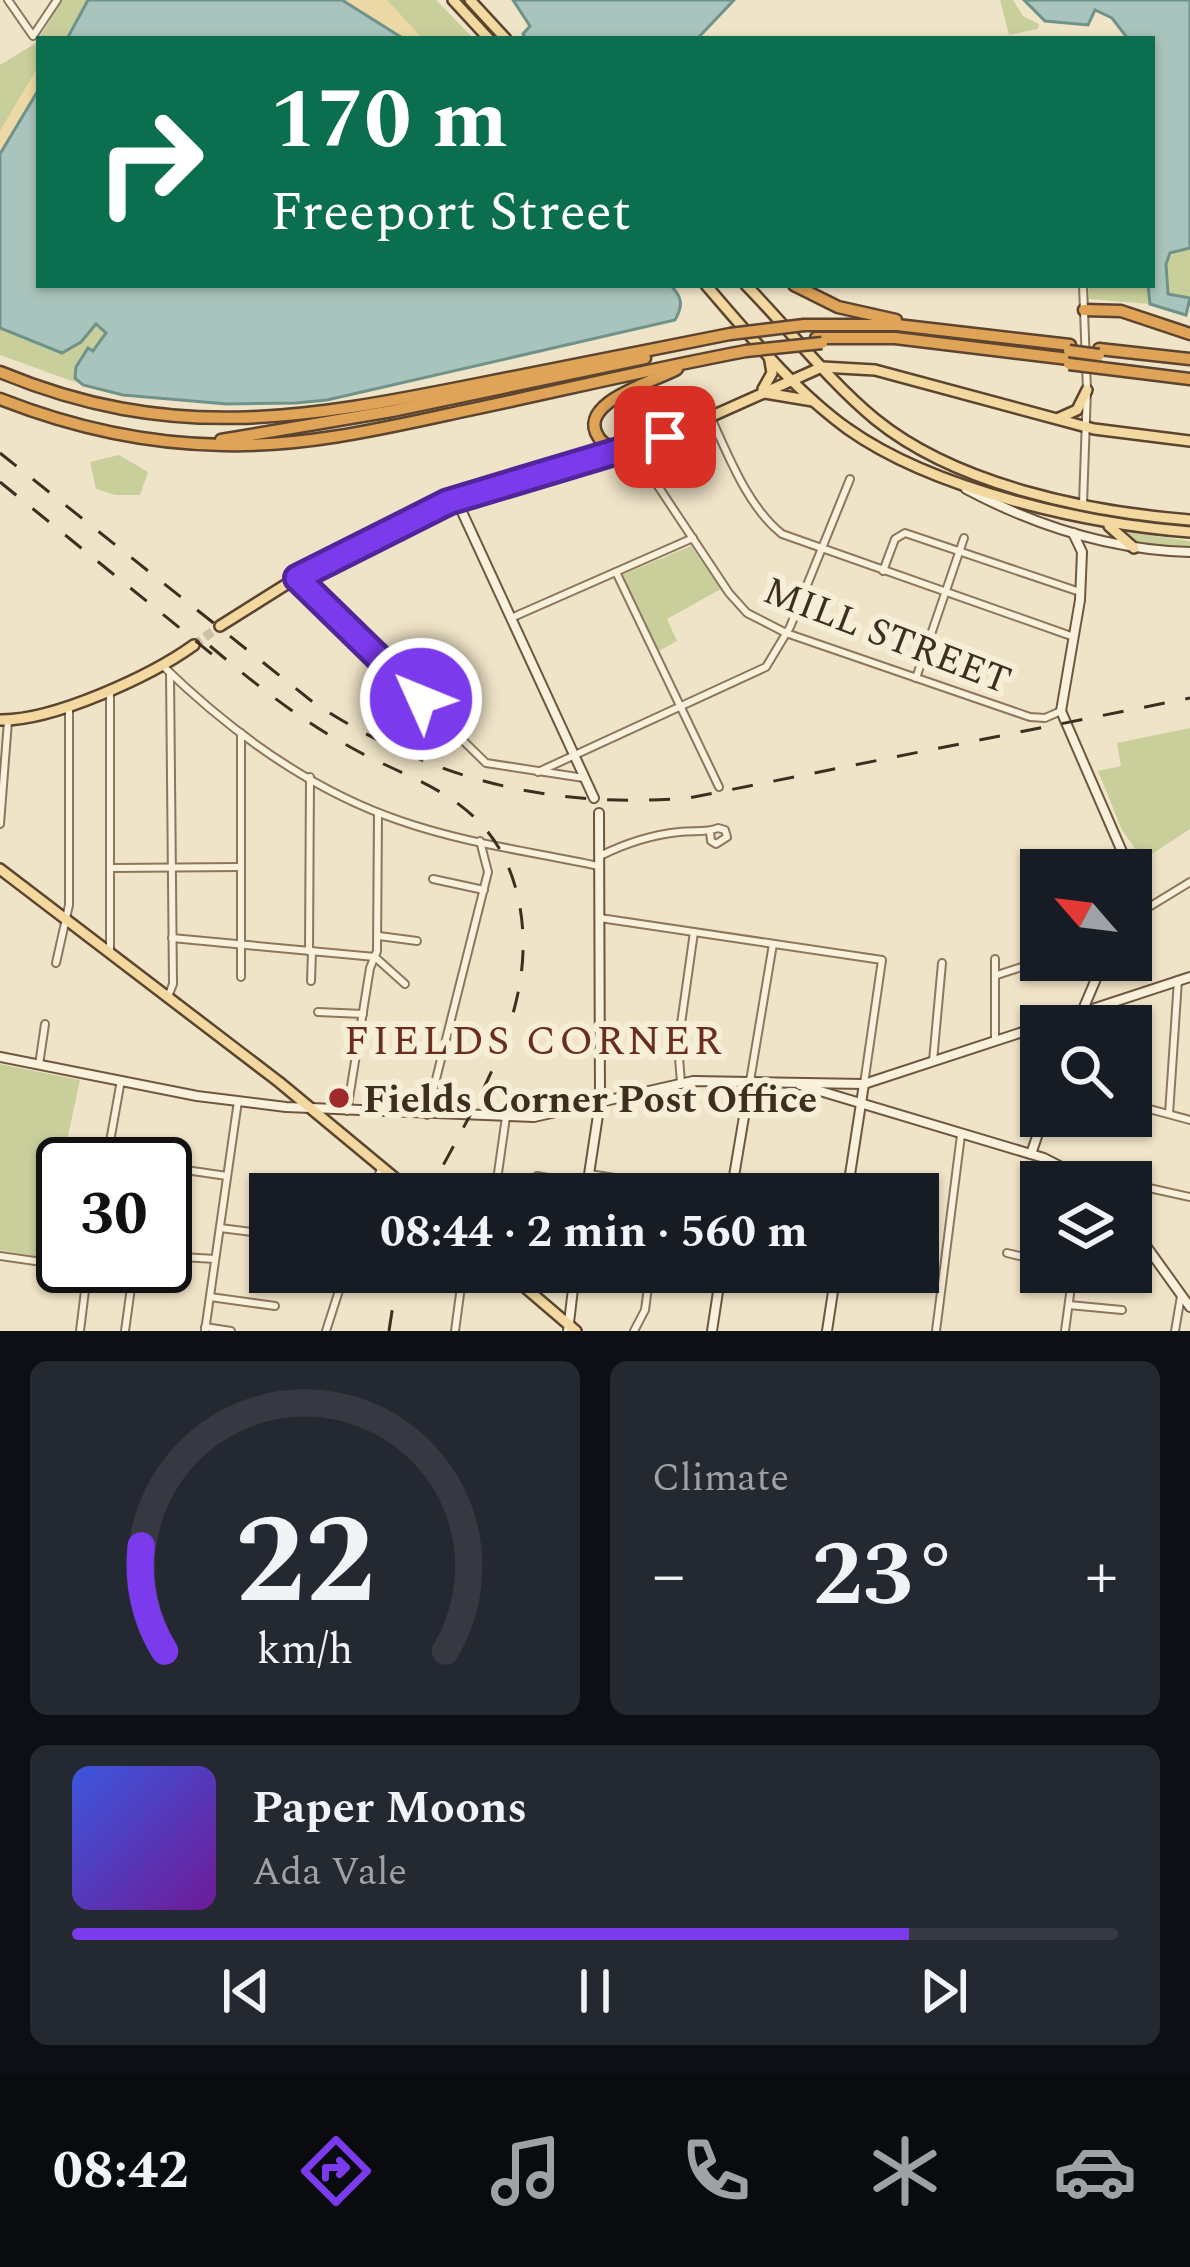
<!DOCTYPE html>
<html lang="en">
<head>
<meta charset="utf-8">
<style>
	body { margin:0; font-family:Spectral,serif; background:#242831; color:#f1f3f6; height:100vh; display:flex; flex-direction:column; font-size:45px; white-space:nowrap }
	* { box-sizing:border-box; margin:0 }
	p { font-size:39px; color:#9ea1a6 }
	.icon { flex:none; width:66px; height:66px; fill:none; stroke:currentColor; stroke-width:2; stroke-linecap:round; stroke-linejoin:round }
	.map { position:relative; height:1331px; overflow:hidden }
	.panel { display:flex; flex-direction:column; gap:30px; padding:30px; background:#0d0f14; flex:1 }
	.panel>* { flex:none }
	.top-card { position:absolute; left:36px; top:36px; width:1119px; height:252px; border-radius:0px; box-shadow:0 3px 9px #0004; background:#0b6e4f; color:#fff; overflow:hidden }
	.needle { width:78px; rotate:298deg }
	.fabs { position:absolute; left:1020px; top:849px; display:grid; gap:24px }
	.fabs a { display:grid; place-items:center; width:132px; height:132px; border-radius:0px; background:#171b24; box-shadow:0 3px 9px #0004; font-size:60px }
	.speed { position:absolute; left:36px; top:1137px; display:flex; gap:24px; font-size:60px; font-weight:700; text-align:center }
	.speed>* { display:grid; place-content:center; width:156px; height:156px; border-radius:50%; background:#171b24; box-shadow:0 3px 9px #0004; line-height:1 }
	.speed .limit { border:6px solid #111; border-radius:18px; background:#fff; color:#111 }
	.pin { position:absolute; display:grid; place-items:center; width:102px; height:102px; color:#fff; margin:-51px; border-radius:24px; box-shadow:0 6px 18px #0006 }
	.me { position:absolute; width:132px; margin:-66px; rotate:314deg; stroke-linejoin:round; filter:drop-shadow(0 0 9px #0008) }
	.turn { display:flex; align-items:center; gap:42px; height:252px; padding:0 36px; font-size:54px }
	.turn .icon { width:156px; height:156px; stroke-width:2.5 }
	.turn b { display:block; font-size:84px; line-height:102px }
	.big { font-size:90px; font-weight:700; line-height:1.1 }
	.panel .widget { flex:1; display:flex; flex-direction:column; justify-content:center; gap:18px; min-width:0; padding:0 42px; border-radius:18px; background:#242831 }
	.panel .dial { align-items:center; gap:0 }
	.dial svg { height:312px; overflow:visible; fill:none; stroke:#363941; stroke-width:7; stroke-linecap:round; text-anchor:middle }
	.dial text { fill:#f1f3f6; stroke:none }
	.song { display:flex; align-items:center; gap:36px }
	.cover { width:144px; height:144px; border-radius:18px; background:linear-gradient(135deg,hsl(230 70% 55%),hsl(280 70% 35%)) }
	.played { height:12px; border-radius:6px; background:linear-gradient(90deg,#7c3aed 80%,#363941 80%) }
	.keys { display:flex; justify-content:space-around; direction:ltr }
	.heat { display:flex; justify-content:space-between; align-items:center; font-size:66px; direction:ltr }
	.panel .tiles { flex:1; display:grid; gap:30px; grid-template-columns:1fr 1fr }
	.widget:last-child { grid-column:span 2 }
	.trip { position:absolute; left:249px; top:1173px; width:690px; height:120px; border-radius:0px; background:#171b24; box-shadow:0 3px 9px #0004; font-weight:700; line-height:120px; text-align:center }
	.dock { display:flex; height:192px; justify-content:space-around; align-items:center; background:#090b0e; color:#9ea1a6 }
	.dock .icon { width:84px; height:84px }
	.dock .on { color:#7c3aed }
	.dock b { font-size:54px; color:#f1f3f6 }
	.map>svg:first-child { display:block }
	.green { fill:#c9cf9b }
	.sand { fill:#ecd9a5 }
	.water { fill:#a9c4bc; stroke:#6f938a; stroke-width:3 }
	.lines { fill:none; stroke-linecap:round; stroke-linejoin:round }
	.primary-tunnel { stroke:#ccc0a6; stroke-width:9; stroke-dasharray:9 4.5; stroke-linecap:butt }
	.street-casing { stroke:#8d765c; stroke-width:10 }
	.secondary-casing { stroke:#6f573f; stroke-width:12 }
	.primary-casing { stroke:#5b4430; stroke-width:14 }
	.highway-casing { stroke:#5b4430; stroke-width:15 }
	.street { stroke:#faf1dc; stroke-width:6 }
	.secondary { stroke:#faf1dc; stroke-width:8 }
	.primary { stroke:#f3d9a0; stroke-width:9 }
	.highway { stroke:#e0a458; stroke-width:10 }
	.rail { stroke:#3d2e20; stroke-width:3; stroke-dasharray:21 21; stroke-linecap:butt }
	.highway-bridge-casing { stroke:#5b4430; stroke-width:15; stroke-linecap:butt }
	.highway-bridge { stroke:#e0a458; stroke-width:10 }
	.route-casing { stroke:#51269a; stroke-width:30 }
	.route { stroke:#7c3aed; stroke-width:21 }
	.poi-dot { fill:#9e2a2b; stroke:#f7eed8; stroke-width:4.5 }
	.labels { text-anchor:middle; stroke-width:12; stroke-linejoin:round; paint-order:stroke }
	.street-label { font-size:39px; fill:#3d2e20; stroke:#f7eed8 }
	.poi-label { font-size:39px; font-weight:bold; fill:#3d2e20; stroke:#f7eed8; text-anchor:start }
	.neighbourhood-label { font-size:42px; letter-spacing:3px; fill:#6b2e1e; stroke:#f7eed8 }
</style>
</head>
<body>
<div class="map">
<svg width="1190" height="1331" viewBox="0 0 1190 1331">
	<rect width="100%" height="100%" fill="#f0e4c8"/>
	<g class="green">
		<path d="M62,0H88L67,39H39V89L0,154V65L36,43Z"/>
		<path d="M317,0H436L474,39H366Z"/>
		<path d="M1000,0H1013L1023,16L1039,24L1038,29L1009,35Z"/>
		<path d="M0,182L38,285L123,336L83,385L0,355Z"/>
		<path d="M1190,248V298L1168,294L1166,257Z"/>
		<path d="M1089,285H1148L1150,304L1089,299Z"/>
		<path d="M119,455L148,472L140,495H115L96,489L90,462Z"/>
		<path d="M1125,532L1190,541V547L1135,543Z"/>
		<path d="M691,546L721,589L667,619L677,641L659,651L622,575Z"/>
		<path d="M1190,728V829L1143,860L1122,830L1098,771L1121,766L1117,743Z"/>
		<path d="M0,1064L80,1080L42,1257L0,1250Z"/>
	</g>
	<g class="sand">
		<path d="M342,0H387L423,39H404Z"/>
		<path d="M39,65V89L0,154V131Z"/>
	</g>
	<g class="water">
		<path d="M88,0H342L404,39H67Z"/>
		<path d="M513,0H734L697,39H526L523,34L530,26Z"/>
		<path d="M1024,0H1190V248L1170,253L1166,264L1168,294L1190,298L1186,315L1150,304L1148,285H1152V39H1128L1112,18L1095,10L1088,25L1045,21Z"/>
		<path d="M39,89V285H670C683,297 683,306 675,320L327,400L296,403L227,404L123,395L83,385L75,378L76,367L88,348L93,351L106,333L96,324L81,342L62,353L0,328V154Z"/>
	</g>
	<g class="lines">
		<path class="primary-tunnel" d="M194,645L220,626"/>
		<defs>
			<g id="street">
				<path d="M8,0L33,36L57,0"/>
				<path d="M711,418C729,457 748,507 782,534L1074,637"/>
				<path d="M641,445L652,477L729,593L747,613L786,633L1030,717L1045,718L1061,711"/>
				<path d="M1083,504L1087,390L1083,285"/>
				<path d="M883,571L895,539L905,533L1080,592"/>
				<path d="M616,572L719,787"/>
				<path d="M297,578L486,763L584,778"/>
				<path d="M511,618L693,538"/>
				<path d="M163,666C230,731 312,791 401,821C464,843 533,852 598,866"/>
				<path d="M916,678L964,538"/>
				<path d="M110,690V953"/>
				<path d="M538,772L766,667L790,627L850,479"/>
				<path d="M0,824L8,721"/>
				<path d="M600,856C626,843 650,835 679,832C693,830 706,833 718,828L725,830L727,837L716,844L711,841L710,832"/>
				<path d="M112,868L240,867"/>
				<path d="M433,879L484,890"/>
				<path d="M600,918L882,960L864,1084"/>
				<path d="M1131,918L1190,882"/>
				<path d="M379,936L417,941"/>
				<path d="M172,938L375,957L405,984"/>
				<path d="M309,951L310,777"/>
				<path d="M1063,960L1099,972"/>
				<path d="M56,963L69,905V708"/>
				<path d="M997,975L1043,960"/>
				<path d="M241,977V733"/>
				<path d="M311,981L312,951"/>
				<path d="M168,997L173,984L170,673"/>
				<path d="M318,1012L363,1014"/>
				<path d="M995,1041V959"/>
				<path d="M933,1061L942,963"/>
				<path d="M39,1065L45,1024"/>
				<path d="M750,1081L773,944"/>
				<path d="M681,1083L678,1045L694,932"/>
				<path d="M1131,1104L1190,1120"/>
				<path d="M347,1111L370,968L377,951L378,813"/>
				<path d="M1169,1114L1178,980"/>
				<path d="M427,1115L488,872L480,841"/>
				<path d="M107,1159L142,1164"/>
				<path d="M106,1164L121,1080"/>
				<path d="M165,1167L227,1176"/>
				<path d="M589,1174L718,1194"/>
				<path d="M537,1176L588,1185"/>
				<path d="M1047,1182L1051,1162"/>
				<path d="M1131,1184L1190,1197"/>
				<path d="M371,1194L382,1166"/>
				<path d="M495,1194L506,1117"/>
				<path d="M1040,1214L1041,1209"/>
				<path d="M220,1228L260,1233"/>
				<path d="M1007,1253L1041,1261"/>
				<path d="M0,1256L63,1265"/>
				<path d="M165,1256L215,1259"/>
				<path d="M70,1266L88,1268"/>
				<path d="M210,1297L275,1306"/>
				<path d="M1069,1305L1122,1310"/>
				<path d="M205,1327L231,1331"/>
				<path d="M80,1331L88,1266"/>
				<path d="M125,1331L134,1266"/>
				<path d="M205,1331L238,1101"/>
				<path d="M326,1331L345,1272"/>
				<path d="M455,1331L463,1272"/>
				<path d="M634,1331L645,1310L650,1272"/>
				<path d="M936,1331L961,1135"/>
				<path d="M1065,1331L1073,1272"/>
				<path d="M1175,1331L1181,1296"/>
			</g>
			<g id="secondary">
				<path d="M966,489C1036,526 1110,550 1190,552"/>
				<path d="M457,501L594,798"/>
				<path d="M1073,533L1082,552L1080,600L1061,711L1130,870"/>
				<path d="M1131,874V899"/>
				<path d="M1076,1026L1104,960"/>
				<path d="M0,1057L197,1096L286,1107L534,1117L693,1081L864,1084L1190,977"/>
				<path d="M800,1085L1044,1158L1091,1182"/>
				<path d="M1031,1154L1044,1116"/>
				<path d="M586,1194L600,1102L599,813"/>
				<path d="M731,1194L750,1081"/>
				<path d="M847,1194L864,1084"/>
				<path d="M1131,1225L1190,1307"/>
				<path d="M568,1331L575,1272"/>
				<path d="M712,1331L721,1272"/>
				<path d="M827,1331L836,1272"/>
			</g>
			<g id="primary">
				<path d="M453,0L489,39"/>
				<path d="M470,0L506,39"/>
				<path d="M706,285C749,335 795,391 848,429C934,490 1086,524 1190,532"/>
				<path d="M746,285C789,329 828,380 875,419C956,485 1088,512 1190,520"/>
				<path d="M763,389L772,373L769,355"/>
				<path d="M765,393L813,401"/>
				<path d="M1059,418L1077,410L1087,390"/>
				<path d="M1109,526L1134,548"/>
				<path d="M220,626L290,582L434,509L665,437L822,367L875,370L1094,429L1190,441"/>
				<path d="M0,720C53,721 151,676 194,645"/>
				<path d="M0,869L279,1082L414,1194"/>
				<path d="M507,1272L576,1331"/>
			</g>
			<g id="highway">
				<path d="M794,285L838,307L896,320"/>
				<path d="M1084,310L1121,311L1190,334"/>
				<path d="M804,325H897L1070,345"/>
				<path d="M816,338H895L1069,359"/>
				<path d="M1099,349L1190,359"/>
				<path d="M1101,368L1190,379"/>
				<path d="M0,372C171,443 303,419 478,384C562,368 646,351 730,334"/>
				<path d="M0,399C71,427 147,444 223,445C303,447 381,429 459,412C555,392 650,369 746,351"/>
				<path d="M221,440L392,411L645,358"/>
				<path d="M625,449C614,449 606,447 599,438C574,402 657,381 677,369"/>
			</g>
		</defs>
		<use href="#street" class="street-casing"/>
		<use href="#secondary" class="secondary-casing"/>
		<use href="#primary" class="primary-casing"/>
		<use href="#highway" class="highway-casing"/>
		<use href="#street" class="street"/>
		<use href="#secondary" class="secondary"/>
		<use href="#primary" class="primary"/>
		<use href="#highway" class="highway"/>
		<g class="rail">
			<path d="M0,453L314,703C432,780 549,809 689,798L1190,698"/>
			<path d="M0,482L219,660"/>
			<path d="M210,646C255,684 300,720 352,748C384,766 419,778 450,798C487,823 506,851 517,893C544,1004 476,1100 428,1194"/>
			<path d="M389,1331L398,1272"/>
		</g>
		<defs>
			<g id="highway-bridge">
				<path d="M730,334L804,325"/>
				<path d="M746,351L822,343"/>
				<path d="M1069,351L1099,355"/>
				<path d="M1069,364L1101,368"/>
			</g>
		</defs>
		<use href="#highway-bridge" class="highway-bridge-casing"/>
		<use href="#highway-bridge" class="highway-bridge"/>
	</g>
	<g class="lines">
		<defs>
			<path id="route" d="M421,699L297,578L448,502L665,437"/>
		</defs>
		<use href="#route" class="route-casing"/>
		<use href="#route" class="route"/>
	</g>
	<circle class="poi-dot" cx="339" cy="1098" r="12"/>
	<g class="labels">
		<g class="street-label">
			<text transform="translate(888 634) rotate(21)" y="14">MILL STREET</text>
		</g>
		<g class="poi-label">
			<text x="363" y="1112">Fields Corner Post Office</text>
		</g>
		<g class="neighbourhood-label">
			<text x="534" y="1054">FIELDS CORNER</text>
		</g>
	</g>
</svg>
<div class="fabs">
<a><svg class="needle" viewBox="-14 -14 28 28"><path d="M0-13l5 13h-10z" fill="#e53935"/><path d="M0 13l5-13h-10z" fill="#9ea1a6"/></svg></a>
<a><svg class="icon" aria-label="search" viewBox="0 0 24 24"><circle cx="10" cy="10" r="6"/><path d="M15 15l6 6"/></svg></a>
<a><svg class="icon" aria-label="layers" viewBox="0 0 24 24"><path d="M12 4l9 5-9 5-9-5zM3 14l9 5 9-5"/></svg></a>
</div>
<div class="speed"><div class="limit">30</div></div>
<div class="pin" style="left:665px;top:437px;background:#d93025"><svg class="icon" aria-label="arrive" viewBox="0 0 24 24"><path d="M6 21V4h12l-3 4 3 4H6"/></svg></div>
<svg class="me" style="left:421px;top:699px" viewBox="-20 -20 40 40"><circle r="17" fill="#7c3aed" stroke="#fff" stroke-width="3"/><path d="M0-11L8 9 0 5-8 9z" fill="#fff"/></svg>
<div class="trip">08:44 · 2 min · 560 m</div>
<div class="top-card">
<div class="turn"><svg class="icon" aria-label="right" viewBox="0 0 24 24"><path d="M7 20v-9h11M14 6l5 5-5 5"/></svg><div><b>170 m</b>Freeport Street</div></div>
</div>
</div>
<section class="panel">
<div class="tiles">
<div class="widget dial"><svg viewBox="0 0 100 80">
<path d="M14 69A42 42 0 1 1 86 69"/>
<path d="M14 69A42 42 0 0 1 8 42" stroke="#7c3aed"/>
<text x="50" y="56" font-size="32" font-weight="700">22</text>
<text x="50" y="72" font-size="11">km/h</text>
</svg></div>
<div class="widget"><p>Climate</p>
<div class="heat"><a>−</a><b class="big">23°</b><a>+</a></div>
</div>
<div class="widget">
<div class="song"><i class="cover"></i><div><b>Paper Moons</b><p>Ada Vale</p></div></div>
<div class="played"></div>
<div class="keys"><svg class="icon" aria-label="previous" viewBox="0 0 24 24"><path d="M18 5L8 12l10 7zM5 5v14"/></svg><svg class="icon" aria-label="pause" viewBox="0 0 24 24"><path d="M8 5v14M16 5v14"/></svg><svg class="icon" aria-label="next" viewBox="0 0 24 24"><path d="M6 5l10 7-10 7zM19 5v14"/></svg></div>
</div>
</div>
</section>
<nav class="dock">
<b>08:42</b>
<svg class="icon on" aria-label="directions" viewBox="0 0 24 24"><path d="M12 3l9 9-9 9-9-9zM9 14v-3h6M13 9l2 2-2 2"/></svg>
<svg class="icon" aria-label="music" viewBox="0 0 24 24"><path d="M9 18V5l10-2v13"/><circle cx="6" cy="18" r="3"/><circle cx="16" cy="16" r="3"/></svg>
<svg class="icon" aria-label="phone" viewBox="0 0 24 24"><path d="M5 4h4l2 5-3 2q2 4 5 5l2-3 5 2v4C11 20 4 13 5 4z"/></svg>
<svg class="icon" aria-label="climate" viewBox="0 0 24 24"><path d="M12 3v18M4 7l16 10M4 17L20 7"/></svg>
<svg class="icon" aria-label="car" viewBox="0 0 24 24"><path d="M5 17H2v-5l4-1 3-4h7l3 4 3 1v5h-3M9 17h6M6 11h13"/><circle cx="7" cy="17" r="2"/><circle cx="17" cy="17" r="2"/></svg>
</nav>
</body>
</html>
